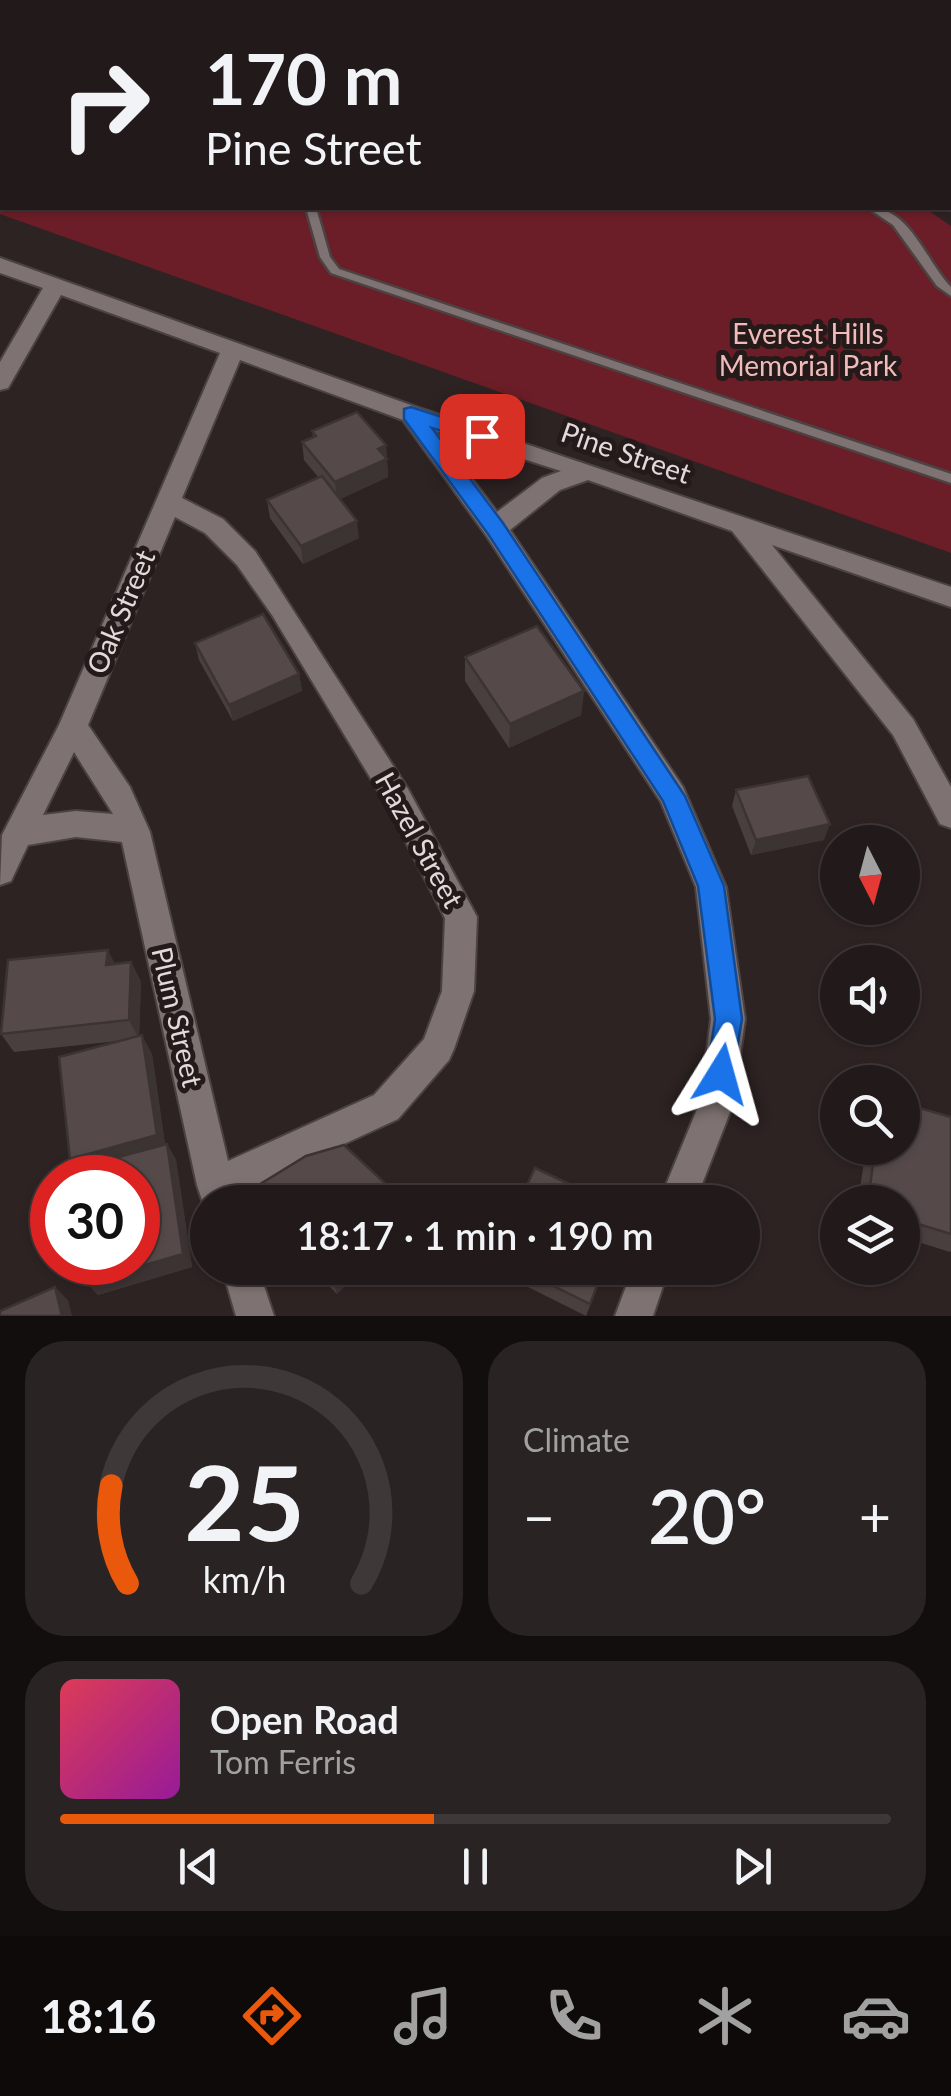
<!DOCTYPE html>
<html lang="en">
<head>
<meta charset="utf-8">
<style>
	body { margin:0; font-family:Lato,sans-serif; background:#2a2323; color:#f1f3f6; height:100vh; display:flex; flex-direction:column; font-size:38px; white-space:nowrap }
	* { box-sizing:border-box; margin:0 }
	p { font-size:32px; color:#a2a1a2 }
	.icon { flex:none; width:55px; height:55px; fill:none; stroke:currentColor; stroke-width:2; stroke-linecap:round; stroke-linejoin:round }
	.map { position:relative; height:1316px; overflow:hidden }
	.panel { display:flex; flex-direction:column; gap:25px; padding:25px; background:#130e0e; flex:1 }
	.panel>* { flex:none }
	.banner { position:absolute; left:0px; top:0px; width:952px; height:210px; box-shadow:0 2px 8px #0004,0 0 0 2px #3f3839; background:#221a1a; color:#f1f3f6; overflow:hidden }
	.needle { width:65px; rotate:174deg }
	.fabs { position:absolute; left:820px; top:825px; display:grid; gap:20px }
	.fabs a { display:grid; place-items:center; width:100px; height:100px; border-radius:50%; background:#221a1a; box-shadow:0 2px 8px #0004,0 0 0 2px #3f3839; font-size:50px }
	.speed { position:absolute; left:30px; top:1155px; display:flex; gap:20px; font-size:50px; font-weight:700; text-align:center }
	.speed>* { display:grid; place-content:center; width:130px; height:130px; border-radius:50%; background:#221a1a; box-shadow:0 2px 8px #0004,0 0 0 2px #3f3839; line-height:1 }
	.speed .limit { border:15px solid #d22; background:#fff; color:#111 }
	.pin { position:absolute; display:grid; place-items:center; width:85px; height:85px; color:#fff; margin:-42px; border-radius:20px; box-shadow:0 5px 15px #0006 }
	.me { position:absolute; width:110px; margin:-55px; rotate:8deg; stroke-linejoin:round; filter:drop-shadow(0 0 8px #0008) }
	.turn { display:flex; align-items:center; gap:35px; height:210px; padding:0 40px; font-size:45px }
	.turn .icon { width:130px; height:130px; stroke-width:2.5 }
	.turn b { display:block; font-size:70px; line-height:85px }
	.big { font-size:75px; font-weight:600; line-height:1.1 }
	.panel .tile { flex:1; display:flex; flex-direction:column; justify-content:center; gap:15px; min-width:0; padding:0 35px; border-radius:40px; background:#2a2323 }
	.panel .dial { align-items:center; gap:0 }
	.dial svg { height:260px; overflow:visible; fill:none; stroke:#3f3839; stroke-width:7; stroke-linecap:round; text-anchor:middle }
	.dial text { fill:#f1f3f6; stroke:none }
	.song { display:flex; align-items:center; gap:30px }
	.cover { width:120px; height:120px; border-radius:15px; background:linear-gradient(135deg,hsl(350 70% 55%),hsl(300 70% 35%)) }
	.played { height:10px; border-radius:5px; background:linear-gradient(90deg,#ea580c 45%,#3f3839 45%) }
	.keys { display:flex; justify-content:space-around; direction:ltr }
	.heat { display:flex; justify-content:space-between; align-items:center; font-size:55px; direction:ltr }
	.panel .tiles { flex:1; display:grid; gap:25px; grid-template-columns:1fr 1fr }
	.tile:last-child { grid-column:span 2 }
	.trip { position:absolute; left:190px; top:1185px; width:570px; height:100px; border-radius:50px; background:#221a1a; box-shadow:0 2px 8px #0004,0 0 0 2px #3f3839; font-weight:600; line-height:100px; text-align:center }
	.tab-bar { display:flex; height:160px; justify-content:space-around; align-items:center; background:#0e0a0a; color:#a2a1a2 }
	.tab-bar .icon { width:70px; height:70px }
	.tab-bar .current { color:#ea580c }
	.tab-bar b { font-size:45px; color:#f1f3f6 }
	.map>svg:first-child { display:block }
	.green { fill:#6b1e27 }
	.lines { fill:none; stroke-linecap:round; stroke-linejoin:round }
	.lane-casing { stroke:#4b4242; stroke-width:5 }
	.street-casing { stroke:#4b4242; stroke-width:4 }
	.lane { fill:#7f7272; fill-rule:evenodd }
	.street { fill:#7f7272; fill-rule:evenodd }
	.wall { fill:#4a3f3f }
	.shaded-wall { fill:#3c3333 }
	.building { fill:#564949; stroke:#3c3333; stroke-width:2.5 }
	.route { fill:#1a73e8; stroke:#114b97; stroke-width:2.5 }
	.labels { text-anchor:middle; stroke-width:10; stroke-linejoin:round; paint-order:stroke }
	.park-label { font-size:28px; fill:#f1bbbb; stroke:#251a1a }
	.street-label { font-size:28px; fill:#e2dada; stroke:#251a1a }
</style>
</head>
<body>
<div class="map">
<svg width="951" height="1316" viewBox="0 0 951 1316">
	<rect width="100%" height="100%" fill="#2e2323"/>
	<g class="green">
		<path d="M29,0H951V16L950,2Z"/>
		<path d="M2,83V208H925L951,226V553L0,214Z"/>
	</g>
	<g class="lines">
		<defs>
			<g id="lane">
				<path d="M165,0H192L188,2H164Z"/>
				<path d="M448,0H457L458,2H450Z"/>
				<path d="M619,0H631L628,2H618Z"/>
				<path d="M2,36V42L0,43V37Z"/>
				<rect x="0" y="57" width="2" height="6"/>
				<path d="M306,208H316L330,257L339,269L951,474V483L331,273L320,257Z"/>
				<path d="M868,208C909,205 926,262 951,287V296L937,286L893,225Z"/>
			</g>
			<g id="street">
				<path d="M0,258L419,408L951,587V607L772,545L913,719L951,787V828L940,824L893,735L732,531L588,480L560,490L510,530L683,787L726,887L745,1019L734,1102L695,1202H659L700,1102L711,1019L696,887L661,802L486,535L403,420L240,360L182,498L223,519L255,551L408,789L477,917L474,991L454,1049L449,1060L398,1119L236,1194L238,1202H208L207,1215L197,1185L122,842L76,837L28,845L11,881L0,885L2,835L59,725L220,353L61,295L8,388L0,390V362L43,288L0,273ZM436,431L561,471L542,478L497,512ZM175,517L205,533L237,565L272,615L388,807L445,918L442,991L424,1039L374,1095L228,1161L150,832L130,787L88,725ZM74,752L113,814L76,811L43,815Z"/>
				<path d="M222,1268H258L274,1316H236Z"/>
				<path d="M633,1268H669L653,1316H615Z"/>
			</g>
		</defs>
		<use href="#lane" class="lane-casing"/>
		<use href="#street" class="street-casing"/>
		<use href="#lane" class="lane"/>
		<use href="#street" class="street"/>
	</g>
	<g class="wall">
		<path d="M312,431L386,445L388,477L340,499L359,538L303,564L270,518L267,500L319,478L304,460L302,442L313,437Z"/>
		<path d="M195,643L299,674L302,691L233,721L199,660Z"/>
		<path d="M465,657L584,691L581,715L509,748L465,681Z"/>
		<path d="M736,790L824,840L751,855L732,806Z"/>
		<path d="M131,962L141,982L139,1036L152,1054L165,1144H167L176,1160L192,1267L98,1295L86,1282L77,1169L70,1159L118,1041L14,1052L1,1034L115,964Z"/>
		<path d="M951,1117V1251L950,1252L902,1237V1202H858L866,1148H902Z"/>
		<path d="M262,1183L404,1202H273L269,1198Z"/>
		<path d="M311,1268H361L337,1294Z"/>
		<path d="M494,1268H605L586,1316L494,1270Z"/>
	</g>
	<g class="shaded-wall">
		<path d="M386,445L388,477L337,500L335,482L378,449Z"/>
		<path d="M357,521L359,538L303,564L301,546Z"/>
		<path d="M299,674L302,691L233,721L229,705Z"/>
		<path d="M584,691L581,715L509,748L510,724Z"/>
		<path d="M830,824L824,840L751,855L756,840Z"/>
		<path d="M108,950L118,970L106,965Z"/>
		<path d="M131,962L141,982L139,1039L129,1020Z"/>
		<path d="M142,1035L152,1054L166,1152L82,1175L70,1159Z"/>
		<path d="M167,1144L176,1160L192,1267L98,1295L86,1282Z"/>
		<path d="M345,1268H361L337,1294L333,1281Z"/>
		<path d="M55,1287L68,1300L72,1316H62Z"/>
	</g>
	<g class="building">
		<path d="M357,412L386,445L378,449L387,459L335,482L302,442L316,436L312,431Z"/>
		<path d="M322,476L357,521L301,546L267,500Z"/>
		<path d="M263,614L299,674L229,705L195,643Z"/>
		<path d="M537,626L584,691L510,724L465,657Z"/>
		<path d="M808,776L830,824L756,840L736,790Z"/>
		<path d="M108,950L106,965L131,962L129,1020L1,1034L8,960Z"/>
		<path d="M142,1035L157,1135L70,1159L59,1057Z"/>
		<path d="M902,1103L951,1117V1234L902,1219V1202H868L875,1148H902Z"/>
		<path d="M167,1144L183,1254L86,1282L84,1262H138V1178H75L74,1169Z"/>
		<path d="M344,1145L404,1201L403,1202H282L262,1183L306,1156Z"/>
		<path d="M535,1168L608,1202H519Z"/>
		<path d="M319,1268H345L333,1281Z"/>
		<path d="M517,1268H604L590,1304Z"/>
		<path d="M55,1287L62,1316H0V1311Z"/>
	</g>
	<path class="route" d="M411,407L489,432L492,436L482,443L432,428L503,523L685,796L724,886L742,1019L731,1084L721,1088L711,1084L707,1074L715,1019L698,886L663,801L488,534L404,419V409Z"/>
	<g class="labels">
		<g class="park-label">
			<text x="808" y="344">Everest Hills<tspan x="808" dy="32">Memorial Park</tspan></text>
		</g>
		<g class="street-label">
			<text transform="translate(626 453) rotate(19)" y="10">Pine Street</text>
			<text transform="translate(121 612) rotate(-67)" y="10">Oak Street</text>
			<text transform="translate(419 840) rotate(61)" y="10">Hazel Street</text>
			<text transform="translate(177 1017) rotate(77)" y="10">Plum Street</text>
		</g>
	</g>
</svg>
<div class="fabs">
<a><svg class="needle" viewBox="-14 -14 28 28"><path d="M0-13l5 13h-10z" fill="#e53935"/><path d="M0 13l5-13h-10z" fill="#a2a1a2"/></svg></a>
<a><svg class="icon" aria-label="sound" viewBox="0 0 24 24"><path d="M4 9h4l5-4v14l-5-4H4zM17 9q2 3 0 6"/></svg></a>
<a><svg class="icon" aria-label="search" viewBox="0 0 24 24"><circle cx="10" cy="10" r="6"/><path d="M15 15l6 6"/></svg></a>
<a><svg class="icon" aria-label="layers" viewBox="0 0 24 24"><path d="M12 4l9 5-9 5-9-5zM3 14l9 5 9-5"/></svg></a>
</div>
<div class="speed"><div class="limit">30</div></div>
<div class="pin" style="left:482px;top:436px;background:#d93025"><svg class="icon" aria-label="arrive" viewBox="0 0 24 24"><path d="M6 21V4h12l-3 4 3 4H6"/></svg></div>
<svg class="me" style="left:721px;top:1074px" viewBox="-20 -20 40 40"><path d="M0-17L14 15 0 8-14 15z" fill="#1a73e8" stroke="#fff" stroke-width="4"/></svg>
<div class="trip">18:17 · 1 min · 190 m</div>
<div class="banner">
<div class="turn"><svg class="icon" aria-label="right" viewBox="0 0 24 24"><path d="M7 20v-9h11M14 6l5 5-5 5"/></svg><div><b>170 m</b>Pine Street</div></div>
</div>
</div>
<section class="panel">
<div class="tiles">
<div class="tile dial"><svg viewBox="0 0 100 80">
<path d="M14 69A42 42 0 1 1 86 69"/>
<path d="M14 69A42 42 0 0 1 9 39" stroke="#ea580c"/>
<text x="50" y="56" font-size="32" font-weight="700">25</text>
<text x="50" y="72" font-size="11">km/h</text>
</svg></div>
<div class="tile"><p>Climate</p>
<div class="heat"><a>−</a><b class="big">20°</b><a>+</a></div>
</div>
<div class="tile">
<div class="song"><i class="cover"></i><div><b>Open Road</b><p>Tom Ferris</p></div></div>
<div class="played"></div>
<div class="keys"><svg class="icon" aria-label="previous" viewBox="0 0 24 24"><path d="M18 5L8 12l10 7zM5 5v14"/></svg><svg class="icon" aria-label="pause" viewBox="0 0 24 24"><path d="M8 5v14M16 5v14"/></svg><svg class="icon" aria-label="next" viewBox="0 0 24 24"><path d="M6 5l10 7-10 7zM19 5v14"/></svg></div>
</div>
</div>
</section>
<nav class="tab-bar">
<b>18:16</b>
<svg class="icon current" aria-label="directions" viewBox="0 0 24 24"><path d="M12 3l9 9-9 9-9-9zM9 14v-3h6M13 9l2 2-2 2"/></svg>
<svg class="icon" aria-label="music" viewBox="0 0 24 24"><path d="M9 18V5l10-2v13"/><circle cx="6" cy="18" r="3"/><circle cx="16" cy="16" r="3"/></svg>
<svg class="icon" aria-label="phone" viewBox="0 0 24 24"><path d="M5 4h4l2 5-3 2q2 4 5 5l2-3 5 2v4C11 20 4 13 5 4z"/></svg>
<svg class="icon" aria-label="climate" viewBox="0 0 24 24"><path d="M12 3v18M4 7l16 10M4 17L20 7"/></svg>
<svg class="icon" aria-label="car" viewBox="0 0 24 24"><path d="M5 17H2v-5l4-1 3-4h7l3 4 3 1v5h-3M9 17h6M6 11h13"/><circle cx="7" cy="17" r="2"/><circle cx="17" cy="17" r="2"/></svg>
</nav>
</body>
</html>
